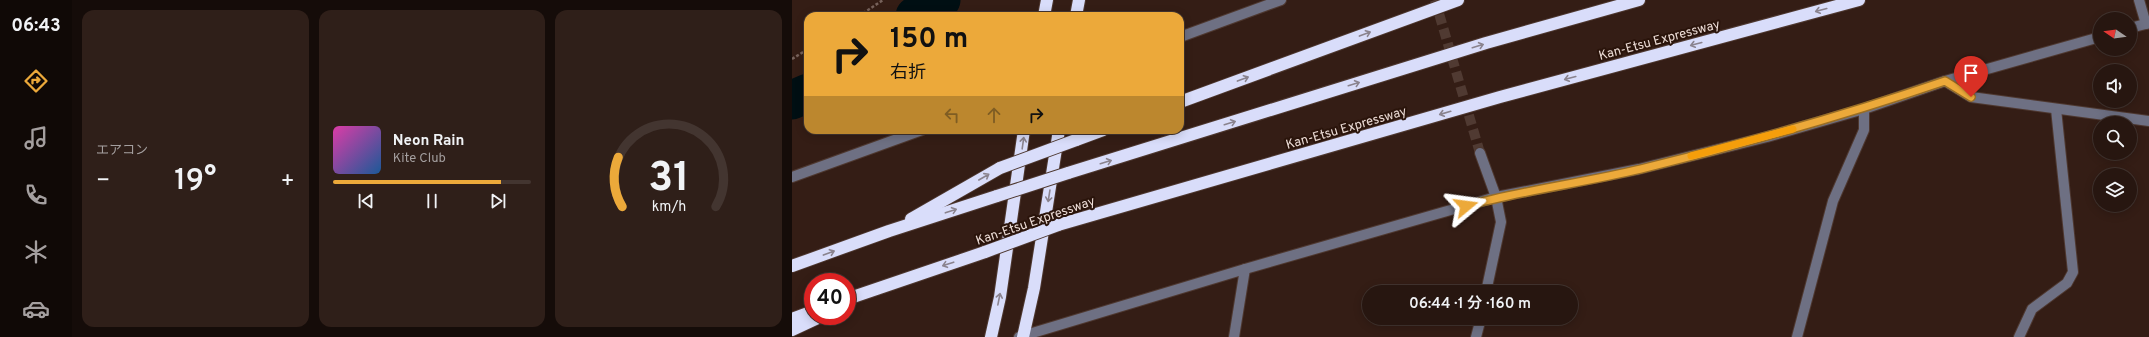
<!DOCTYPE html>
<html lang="ja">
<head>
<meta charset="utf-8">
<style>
	body { margin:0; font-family:Overpass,"Noto Sans JP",sans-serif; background:#2f1f19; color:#f1f3f6; height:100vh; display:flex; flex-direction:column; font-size:15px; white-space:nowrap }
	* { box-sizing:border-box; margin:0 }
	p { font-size:13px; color:#a49f9f }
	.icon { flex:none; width:22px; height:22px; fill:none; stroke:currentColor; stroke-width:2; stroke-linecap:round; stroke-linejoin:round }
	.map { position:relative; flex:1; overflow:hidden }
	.sheet { display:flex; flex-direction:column; gap:10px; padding:10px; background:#150c09; width:720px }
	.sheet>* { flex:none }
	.top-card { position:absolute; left:12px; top:12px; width:380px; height:122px; border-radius:12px; box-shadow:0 2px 10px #0003,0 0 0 1px #433530; background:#eca93a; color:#111; overflow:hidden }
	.needle { width:26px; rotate:283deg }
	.fabs { position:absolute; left:1301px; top:12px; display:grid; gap:8px }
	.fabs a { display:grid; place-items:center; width:44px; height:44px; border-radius:50%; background:#271610; box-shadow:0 2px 10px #0003,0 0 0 1px #433530; font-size:20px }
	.speed { position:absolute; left:12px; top:273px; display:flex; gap:8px; font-size:20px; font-weight:700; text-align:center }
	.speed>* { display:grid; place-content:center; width:52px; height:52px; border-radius:50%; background:#271610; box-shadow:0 2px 10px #0003,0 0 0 1px #433530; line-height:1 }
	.speed .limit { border:6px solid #d22; background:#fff; color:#111 }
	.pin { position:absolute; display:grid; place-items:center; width:34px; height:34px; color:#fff; margin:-41px -17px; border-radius:50% 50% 50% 0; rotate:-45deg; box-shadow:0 0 4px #0007 }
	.pin .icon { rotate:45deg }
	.me { position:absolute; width:44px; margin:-22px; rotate:74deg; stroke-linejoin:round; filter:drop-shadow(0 0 3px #0008) }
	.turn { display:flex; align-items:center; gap:14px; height:84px; padding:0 20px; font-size:18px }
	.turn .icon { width:52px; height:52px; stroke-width:2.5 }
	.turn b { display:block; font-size:28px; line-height:34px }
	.lanes { display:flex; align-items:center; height:38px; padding:0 20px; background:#0003; justify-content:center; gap:20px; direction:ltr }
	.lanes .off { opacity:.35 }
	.big { font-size:30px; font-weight:600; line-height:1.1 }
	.sheet .tile { flex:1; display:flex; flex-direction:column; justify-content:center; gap:6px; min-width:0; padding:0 14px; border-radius:12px; background:#2f1f19 }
	.sheet .dial { align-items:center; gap:0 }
	.dial svg { height:104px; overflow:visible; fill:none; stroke:#433530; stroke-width:7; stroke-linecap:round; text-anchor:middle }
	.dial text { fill:#f1f3f6; stroke:none }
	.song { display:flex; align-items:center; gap:12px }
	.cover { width:48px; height:48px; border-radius:6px; background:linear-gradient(135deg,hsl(320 70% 55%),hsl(210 70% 35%)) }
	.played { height:4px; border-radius:2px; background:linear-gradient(90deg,#eca93a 85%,#433530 85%) }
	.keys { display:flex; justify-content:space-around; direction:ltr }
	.heat { display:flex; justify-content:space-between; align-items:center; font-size:22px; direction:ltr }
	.sheet .tiles { flex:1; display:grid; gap:10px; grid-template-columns:repeat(3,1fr) }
	.trip { position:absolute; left:570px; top:285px; width:216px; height:40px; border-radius:20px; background:#271610; box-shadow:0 2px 10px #0003,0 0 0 1px #433530; font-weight:600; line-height:40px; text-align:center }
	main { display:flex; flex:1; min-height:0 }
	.tabs { display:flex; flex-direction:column; width:72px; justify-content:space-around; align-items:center; background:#100906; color:#a49f9f }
	.tabs .icon { width:28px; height:28px }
	.tabs .active { color:#eca93a }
	.tabs b { font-size:18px; color:#f1f3f6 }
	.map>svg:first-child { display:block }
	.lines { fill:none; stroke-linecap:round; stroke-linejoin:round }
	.river { stroke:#000f13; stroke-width:39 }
	.minor-tunnel { stroke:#503a32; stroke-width:10; stroke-dasharray:10 5; stroke-linecap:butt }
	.minor-casing { stroke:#4e3830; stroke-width:12 }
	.highway-casing { stroke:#4e3830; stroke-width:14 }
	.path { stroke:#77625b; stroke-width:2.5; stroke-dasharray:3 2; stroke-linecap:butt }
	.minor { stroke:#6e7083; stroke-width:10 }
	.highway { stroke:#d9ddfa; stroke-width:12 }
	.highway-bridge-casing { stroke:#4e3830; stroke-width:14; stroke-linecap:butt }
	.highway-bridge { stroke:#d9ddfa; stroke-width:12 }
	.oneway { stroke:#8a838e }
	.route-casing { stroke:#996e26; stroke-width:10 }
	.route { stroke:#eca93a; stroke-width:7 }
	.slow { stroke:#f59e0b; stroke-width:7 }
	.labels { text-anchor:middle; stroke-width:4; stroke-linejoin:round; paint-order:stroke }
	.street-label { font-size:13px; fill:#ecdcd6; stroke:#2a140b }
</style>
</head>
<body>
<main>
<nav class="tabs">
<b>06:43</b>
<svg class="icon active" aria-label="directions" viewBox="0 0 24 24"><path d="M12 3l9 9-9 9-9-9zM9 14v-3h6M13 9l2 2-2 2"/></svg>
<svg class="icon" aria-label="music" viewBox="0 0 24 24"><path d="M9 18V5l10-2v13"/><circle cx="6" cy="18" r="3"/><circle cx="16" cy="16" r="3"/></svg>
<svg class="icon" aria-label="phone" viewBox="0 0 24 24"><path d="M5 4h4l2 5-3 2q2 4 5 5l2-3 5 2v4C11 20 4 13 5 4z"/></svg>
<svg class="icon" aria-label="climate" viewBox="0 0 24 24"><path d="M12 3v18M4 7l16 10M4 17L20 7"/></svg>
<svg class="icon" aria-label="car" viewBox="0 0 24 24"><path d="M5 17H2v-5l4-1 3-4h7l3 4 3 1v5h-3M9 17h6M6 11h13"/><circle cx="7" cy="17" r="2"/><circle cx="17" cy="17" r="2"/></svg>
</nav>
<section class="sheet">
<div class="tiles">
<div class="tile"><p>エアコン</p>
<div class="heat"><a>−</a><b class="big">19°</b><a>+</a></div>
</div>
<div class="tile">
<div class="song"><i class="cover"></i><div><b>Neon Rain</b><p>Kite Club</p></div></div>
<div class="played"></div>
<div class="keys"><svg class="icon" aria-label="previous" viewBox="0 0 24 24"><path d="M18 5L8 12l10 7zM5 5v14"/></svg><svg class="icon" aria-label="pause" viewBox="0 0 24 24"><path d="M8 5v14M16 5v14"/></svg><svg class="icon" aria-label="next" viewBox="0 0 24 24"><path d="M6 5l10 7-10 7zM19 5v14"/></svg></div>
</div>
<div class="tile dial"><svg viewBox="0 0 100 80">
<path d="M14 69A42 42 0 1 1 86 69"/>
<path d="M14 69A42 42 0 0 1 11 31" stroke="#eca93a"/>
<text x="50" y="56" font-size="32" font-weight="700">31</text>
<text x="50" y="72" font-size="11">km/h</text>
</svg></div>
</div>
</section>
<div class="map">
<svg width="1357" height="337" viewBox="0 0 1357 337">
	<rect width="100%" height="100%" fill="#341d15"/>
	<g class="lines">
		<g class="river">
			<path d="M123,16L149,0"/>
			<path d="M0,100L16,93"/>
		</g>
		<path class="minor-tunnel" d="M643,0L688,153"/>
		<defs>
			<g id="minor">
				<path d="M1347,0L1354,24"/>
				<path d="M1338,28L1357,23"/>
				<path d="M388,37L489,0"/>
				<path d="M1153,81L1179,97L1357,121"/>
				<path d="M688,153L704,197L709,222L694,292"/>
				<path d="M0,177L130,130"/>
				<path d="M227,337L453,269L704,197L847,169L975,137L1072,109L1153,81L1308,37"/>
				<path d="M442,337L453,269"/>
				<path d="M684,337L689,318"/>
				<path d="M1005,337L1041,201L1072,130V109"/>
				<path d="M1227,337L1240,309L1275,283L1281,272L1264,109"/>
			</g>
			<g id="highway">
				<path d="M252,16L255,0"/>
				<path d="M284,16L287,0"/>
				<path d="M388,102L666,0"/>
				<path d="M284,140L311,130"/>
				<path d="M276,173L694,43L847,0"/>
				<path d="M119,219L208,168"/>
				<path d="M266,225L708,97L1067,0"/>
				<path d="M0,266L97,231L205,196"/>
				<path d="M55,299L193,252"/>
				<path d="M0,319L21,311"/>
				<path d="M0,330L30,316"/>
				<path d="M199,337L208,297L232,130"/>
				<path d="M231,337L242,288L267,130"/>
			</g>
		</defs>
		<use href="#minor" class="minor-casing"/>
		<use href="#highway" class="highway-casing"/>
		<g class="path">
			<path d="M67,16L91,0"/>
			<path d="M0,59L16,49"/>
		</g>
		<use href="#minor" class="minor"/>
		<use href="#highway" class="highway"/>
		<defs>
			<g id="highway-bridge">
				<path d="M208,168L284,140"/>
				<path d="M205,196L276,173"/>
				<path d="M193,252L266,225"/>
			</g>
		</defs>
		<use href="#highway-bridge" class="highway-bridge-casing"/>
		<use href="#highway-bridge" class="highway-bridge"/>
	</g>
	<defs><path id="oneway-shaft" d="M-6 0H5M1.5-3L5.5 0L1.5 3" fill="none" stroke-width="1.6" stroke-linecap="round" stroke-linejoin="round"/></defs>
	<g class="oneway">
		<use href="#oneway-shaft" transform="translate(1029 10) rotate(165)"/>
		<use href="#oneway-shaft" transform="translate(573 34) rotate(-20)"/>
		<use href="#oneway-shaft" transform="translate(904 44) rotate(165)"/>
		<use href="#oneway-shaft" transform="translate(686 46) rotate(-17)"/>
		<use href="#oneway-shaft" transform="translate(778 78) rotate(165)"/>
		<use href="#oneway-shaft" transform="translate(451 79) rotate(-20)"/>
		<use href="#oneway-shaft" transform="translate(562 84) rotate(-17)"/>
		<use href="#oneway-shaft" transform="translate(653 113) rotate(164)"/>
		<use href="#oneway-shaft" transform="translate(438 123) rotate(-17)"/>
		<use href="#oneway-shaft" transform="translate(231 143) rotate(-82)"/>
		<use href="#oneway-shaft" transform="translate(314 162) rotate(-17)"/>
		<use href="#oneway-shaft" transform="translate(192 177) rotate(-30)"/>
		<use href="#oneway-shaft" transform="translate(257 196) rotate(99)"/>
		<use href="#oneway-shaft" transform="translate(159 211) rotate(-18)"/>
		<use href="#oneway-shaft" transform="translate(37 253) rotate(-20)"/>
		<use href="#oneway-shaft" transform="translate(156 264) rotate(162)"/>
		<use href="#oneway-shaft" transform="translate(207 299) rotate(-79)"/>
	</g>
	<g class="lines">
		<defs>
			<path id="route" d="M674,206C732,190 791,183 849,169C952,144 1053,115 1153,81L1179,97"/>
		</defs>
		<use href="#route" class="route-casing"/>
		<use href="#route" class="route"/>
		<path class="slow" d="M899,156L1001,129"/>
	</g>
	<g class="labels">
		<g class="street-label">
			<text transform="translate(867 39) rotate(-15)" y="5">Kan-Etsu Expressway</text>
			<text transform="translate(554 127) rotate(-16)" y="5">Kan-Etsu Expressway</text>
			<text transform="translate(243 220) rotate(-19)" y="5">Kan-Etsu Expressway</text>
		</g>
	</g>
</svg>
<div class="fabs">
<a><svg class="needle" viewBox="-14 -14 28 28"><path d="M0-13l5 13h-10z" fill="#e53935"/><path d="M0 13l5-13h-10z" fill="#a49f9f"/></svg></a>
<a><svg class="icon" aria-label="sound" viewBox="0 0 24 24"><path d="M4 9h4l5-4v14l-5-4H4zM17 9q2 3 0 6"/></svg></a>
<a><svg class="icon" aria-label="search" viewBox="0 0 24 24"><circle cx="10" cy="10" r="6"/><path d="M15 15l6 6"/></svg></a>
<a><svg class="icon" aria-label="layers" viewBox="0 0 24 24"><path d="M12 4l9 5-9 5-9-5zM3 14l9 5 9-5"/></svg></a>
</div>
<div class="speed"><div class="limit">40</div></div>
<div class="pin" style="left:1179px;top:97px;background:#d93025"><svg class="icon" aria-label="arrive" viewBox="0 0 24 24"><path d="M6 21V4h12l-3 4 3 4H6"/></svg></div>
<svg class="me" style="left:674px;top:206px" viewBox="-20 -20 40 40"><path d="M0-17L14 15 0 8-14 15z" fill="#eca93a" stroke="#fff" stroke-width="4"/></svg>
<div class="trip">06:44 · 1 分 · 160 m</div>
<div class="top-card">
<div class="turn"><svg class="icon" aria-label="right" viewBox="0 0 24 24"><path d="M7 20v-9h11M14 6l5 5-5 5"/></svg><div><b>150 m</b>右折</div></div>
<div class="lanes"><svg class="icon off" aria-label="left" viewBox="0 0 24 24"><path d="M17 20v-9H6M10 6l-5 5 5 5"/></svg><svg class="icon off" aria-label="ahead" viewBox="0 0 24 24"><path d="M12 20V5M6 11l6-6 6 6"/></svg><svg class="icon" aria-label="right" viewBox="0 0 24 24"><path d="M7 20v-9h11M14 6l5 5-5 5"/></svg></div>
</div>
</div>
</main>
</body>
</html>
